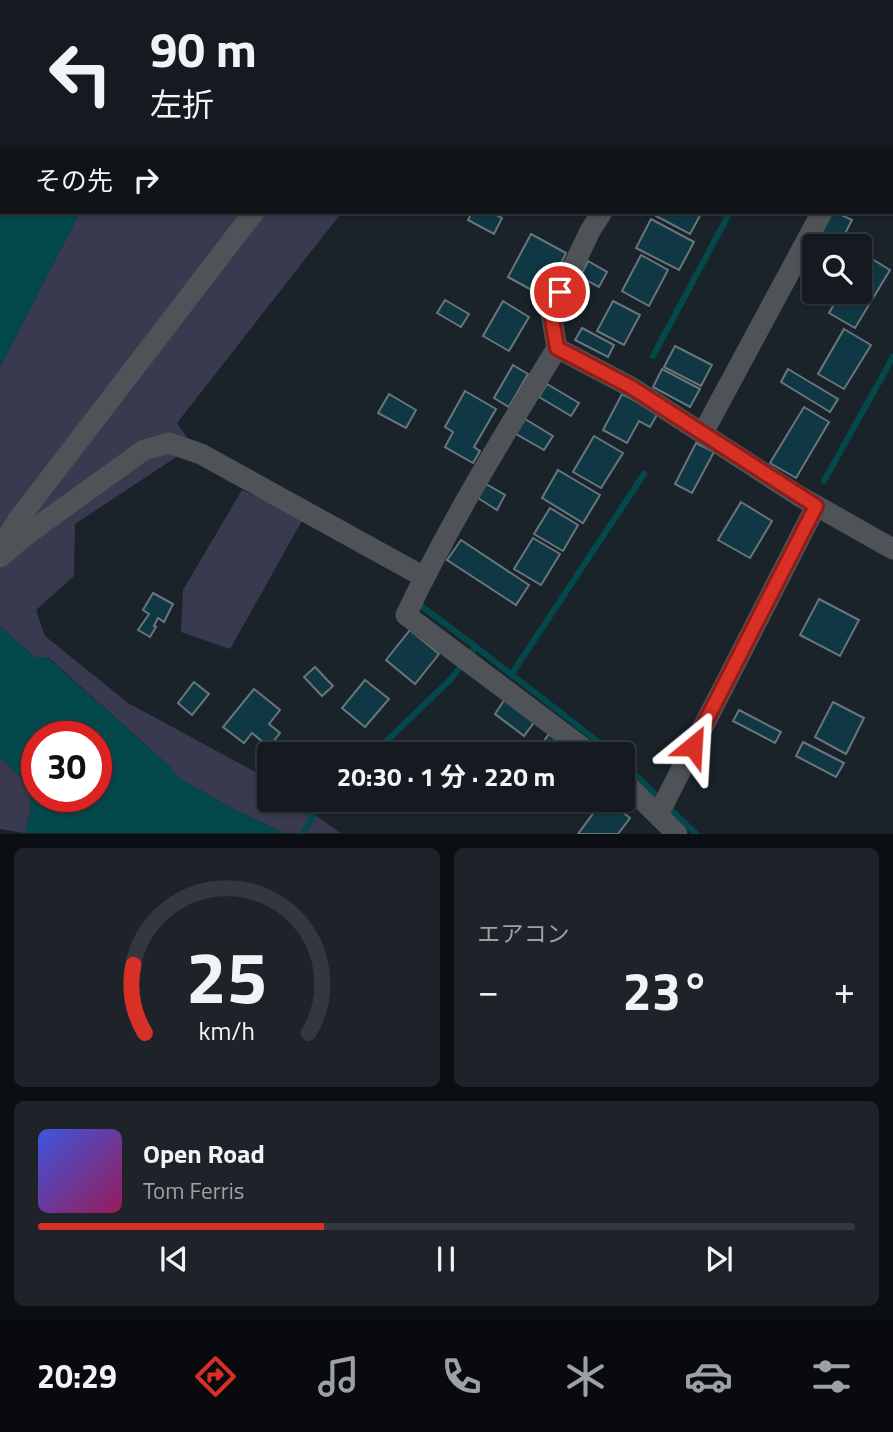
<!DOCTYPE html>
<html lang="ja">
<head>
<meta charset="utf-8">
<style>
	body { margin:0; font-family:"Titillium Web","Noto Sans JP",sans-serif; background:#1d2329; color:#f1f3f6; height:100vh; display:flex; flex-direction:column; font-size:26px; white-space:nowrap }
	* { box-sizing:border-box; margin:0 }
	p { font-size:23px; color:#9da1a5 }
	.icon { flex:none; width:38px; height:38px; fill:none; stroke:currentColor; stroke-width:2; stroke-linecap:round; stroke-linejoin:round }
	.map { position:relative; height:834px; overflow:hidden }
	.details { display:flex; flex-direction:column; gap:14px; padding:14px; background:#0b0e12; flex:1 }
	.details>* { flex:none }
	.guide { position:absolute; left:0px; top:0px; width:894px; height:214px; box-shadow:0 2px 5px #0004,0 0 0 2px #33383e; background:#141a20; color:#f1f3f6; overflow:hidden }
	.tools { position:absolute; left:802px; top:234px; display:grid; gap:14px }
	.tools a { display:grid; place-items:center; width:70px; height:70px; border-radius:7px; background:#141a20; box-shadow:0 2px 5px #0004,0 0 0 2px #33383e; font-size:35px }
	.speed { position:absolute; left:21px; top:721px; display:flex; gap:14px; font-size:35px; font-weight:700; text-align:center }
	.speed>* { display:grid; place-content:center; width:91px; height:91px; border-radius:50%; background:#141a20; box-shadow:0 2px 5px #0004,0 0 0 2px #33383e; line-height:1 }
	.speed .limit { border:10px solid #d22; background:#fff; color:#111 }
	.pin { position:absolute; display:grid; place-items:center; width:60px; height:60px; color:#fff; margin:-30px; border:4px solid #fff; border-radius:50%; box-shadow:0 2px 7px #0007 }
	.me { position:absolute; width:77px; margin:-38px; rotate:27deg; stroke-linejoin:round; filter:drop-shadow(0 0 5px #0008) }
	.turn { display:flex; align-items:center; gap:24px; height:147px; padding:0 35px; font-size:32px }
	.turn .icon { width:91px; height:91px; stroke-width:2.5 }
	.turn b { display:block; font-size:49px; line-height:60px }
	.then { display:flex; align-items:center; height:66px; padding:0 35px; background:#0003; gap:14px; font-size:26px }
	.big { font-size:52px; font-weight:700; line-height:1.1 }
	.details .widget { flex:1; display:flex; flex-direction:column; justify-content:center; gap:10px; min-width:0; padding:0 24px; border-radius:10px; background:#1d2329 }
	.details .dial { align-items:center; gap:0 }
	.dial svg { height:182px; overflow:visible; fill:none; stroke:#33383e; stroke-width:7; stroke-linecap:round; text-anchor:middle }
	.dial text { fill:#f1f3f6; stroke:none }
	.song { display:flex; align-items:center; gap:21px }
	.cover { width:84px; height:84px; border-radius:10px; background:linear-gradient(135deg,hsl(230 70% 55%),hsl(330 70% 35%)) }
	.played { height:7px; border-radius:4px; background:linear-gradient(90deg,#d93025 35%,#33383e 35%) }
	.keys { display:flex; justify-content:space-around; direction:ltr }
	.heat { display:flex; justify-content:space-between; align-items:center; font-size:38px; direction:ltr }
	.details .tiles { flex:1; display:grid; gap:14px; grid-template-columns:1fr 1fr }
	.widget:last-child { grid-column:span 2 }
	.trip { position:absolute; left:257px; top:742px; width:378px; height:70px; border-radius:7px; background:#141a20; box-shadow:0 2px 5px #0004,0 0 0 2px #33383e; font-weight:700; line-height:70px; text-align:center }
	.menu { display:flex; height:112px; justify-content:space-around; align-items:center; background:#080a0d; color:#9da1a5 }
	.menu .icon { width:49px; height:49px }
	.menu .on { color:#d93025 }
	.menu b { font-size:32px; color:#f1f3f6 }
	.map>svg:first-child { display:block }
	.green { fill:#393a4f }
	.water { fill:#03484b; fill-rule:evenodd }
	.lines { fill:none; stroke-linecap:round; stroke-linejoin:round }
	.stream { stroke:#03484b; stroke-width:6 }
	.building { fill:#0f3844; stroke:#68767b; stroke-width:2 }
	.minor { stroke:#4f5256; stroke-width:21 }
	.route-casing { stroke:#8d1f18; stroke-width:18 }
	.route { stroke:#d93025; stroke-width:12 }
</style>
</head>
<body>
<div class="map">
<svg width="893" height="834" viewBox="0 0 893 834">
	<rect width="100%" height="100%" fill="#1a232a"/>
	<g class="green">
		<path d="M192,0H507L505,2H191Z"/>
		<path d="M80,212H342L177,423L193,446L75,524L74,576L36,610L45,636L128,703L261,775L269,781L270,800H295L340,833H284L235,810L179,778L168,765L48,657H34L0,626V367Z"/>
		<path d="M242,490L303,519L230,649L181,632L183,590Z"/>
		<path d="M0,758C33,788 36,790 25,833L0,829Z"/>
	</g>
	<g class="water">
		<path d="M3,0H192L191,2H2V212H80L0,367V5Z"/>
		<path d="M0,626L34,657H47L168,765L179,778L235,810L284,833H25C36,790 33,788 0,758ZM37,737H96V796H37Z"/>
	</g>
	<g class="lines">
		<g class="stream">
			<path d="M846,2L847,0"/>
			<path d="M653,356L730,212"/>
			<path d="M824,481L893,357"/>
			<path d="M420,605L476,647"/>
			<path d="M511,675L644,474"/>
			<path d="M373,754L451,679L476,647L614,754"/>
			<path d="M623,763L696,834"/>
			<path d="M303,834L316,810L326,800"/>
		</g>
	</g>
	<g class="building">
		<path d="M472,212H491L502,218L494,234L468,220Z"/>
		<path d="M658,212H702L690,234L656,216Z"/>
		<path d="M830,212H835L852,220L838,247H831L816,239Z"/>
		<path d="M651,219L694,242L679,270L636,248Z"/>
		<path d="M531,234L566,253L557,271L550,267L537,293L508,277Z"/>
		<path d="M864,254L890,270L855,328L829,313L841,292H859V263Z"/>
		<path d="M641,255L668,270L649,306L622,291Z"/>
		<path d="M588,261L607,272L599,287L580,277Z"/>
		<path d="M445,300L469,314L461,327L437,313Z"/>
		<path d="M503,301L529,317L509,351L483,336Z"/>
		<path d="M613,301L640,315L624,345L597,331Z"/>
		<path d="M582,328L614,345L608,357L575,340Z"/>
		<path d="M844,329L871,345L844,389L818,374Z"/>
		<path d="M675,346L712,365L701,386L664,367Z"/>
		<path d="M513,365L528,374L509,407L494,398Z"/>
		<path d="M662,369L700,389L690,407L653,387Z"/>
		<path d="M788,369L838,399L830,412L781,382Z"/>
		<path d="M547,384L579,403L571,416L539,397Z"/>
		<path d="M465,391L496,409L474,447L480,451L473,463L445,447L453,432L445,427Z"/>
		<path d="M389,394L416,410L406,428L378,413Z"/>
		<path d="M622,394L658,413L650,427L639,421L627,443L603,430Z"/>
		<path d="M804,407L829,422L796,478L770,463Z"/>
		<path d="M525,419L553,436L544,450L516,434Z"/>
		<path d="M594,436L623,453L601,488L573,472Z"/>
		<path d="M696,443L714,452L692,493L675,484Z"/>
		<path d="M558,470L600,495L583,523L542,498Z"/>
		<path d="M486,484L505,495L497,510L478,498Z"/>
		<path d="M741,502L772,521L750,558L718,540Z"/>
		<path d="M550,508L578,525L563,551L534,534Z"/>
		<path d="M533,538L560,554L541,585L514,569Z"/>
		<path d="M461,540L529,585L516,605L447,560Z"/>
		<path d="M153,593L173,604L164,622L158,618L154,626L156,627L150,637L138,630L149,614L143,610Z"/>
		<path d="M819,599L859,620L840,656L800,635Z"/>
		<path d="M410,630L439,654L415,684L386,660Z"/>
		<path d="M315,667L333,686L322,696L304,677Z"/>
		<path d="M365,680L389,699L365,727L342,708Z"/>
		<path d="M194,682L209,694L192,715L178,703Z"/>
		<path d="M254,689L280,710L269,724L280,733L269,747L252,733L244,743L223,727Z"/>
		<path d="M505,699L535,721L524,736L495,714Z"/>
		<path d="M833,702L864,718L846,754L815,737Z"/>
		<path d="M739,710L781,732L775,743L733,721Z"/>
		<path d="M549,734L557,739L547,754H534Z"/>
		<path d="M803,742L844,763L836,777L796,756Z"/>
		<path d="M603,800H606L630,818L618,834H578Z"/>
	</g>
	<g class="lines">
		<g class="minor">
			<path d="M415,2L416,0"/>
			<path d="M711,2L712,0"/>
			<path d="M892,81L893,80"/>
			<path d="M557,348L631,387L799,496L893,549"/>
			<path d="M703,433L822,212"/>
			<path d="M3,545L17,521L254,212"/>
			<path d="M0,557L26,535L144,450L169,443L201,454L424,577"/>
			<path d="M591,754L406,615C450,522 504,435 557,348L551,313L590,231L602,212"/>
			<path d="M623,781L677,834"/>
			<path d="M658,815L816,506"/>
		</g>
	</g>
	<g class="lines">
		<defs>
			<path id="route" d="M560,292L551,313L557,348L631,387L816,506L693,746"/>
		</defs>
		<use href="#route" class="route-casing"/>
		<use href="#route" class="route"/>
	</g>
</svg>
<div class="tools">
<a><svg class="icon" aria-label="search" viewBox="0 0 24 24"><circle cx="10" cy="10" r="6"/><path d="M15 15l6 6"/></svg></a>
</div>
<div class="speed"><div class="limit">30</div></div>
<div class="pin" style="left:560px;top:292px;background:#d93025"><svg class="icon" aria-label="arrive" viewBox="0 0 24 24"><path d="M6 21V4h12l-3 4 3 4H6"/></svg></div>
<svg class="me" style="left:693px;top:746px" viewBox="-20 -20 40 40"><path d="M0-17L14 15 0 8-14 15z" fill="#d93025" stroke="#fff" stroke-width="4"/></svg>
<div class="trip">20:30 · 1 分 · 220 m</div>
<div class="guide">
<div class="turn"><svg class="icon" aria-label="left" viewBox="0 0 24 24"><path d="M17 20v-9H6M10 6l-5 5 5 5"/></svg><div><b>90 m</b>左折</div></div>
<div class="then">その先<svg class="icon" aria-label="right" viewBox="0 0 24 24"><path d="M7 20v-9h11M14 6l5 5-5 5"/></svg></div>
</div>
</div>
<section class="details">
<div class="tiles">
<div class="widget dial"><svg viewBox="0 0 100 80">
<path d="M14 69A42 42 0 1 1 86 69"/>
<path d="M14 69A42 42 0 0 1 9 39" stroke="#d93025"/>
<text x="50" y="56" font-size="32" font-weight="700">25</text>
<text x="50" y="72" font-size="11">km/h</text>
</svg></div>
<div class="widget"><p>エアコン</p>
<div class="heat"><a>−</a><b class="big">23°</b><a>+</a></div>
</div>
<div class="widget">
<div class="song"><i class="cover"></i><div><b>Open Road</b><p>Tom Ferris</p></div></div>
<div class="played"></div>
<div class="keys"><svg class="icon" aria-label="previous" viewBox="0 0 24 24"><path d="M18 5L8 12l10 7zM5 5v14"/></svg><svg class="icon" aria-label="pause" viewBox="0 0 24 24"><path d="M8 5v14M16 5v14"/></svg><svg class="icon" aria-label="next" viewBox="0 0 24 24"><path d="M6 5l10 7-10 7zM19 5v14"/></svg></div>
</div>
</div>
</section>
<nav class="menu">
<b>20:29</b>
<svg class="icon on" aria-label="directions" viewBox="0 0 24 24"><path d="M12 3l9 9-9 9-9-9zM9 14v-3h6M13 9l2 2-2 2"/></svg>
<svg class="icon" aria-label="music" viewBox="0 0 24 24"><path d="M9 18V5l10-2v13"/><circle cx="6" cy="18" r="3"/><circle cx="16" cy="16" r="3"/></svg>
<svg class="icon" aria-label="phone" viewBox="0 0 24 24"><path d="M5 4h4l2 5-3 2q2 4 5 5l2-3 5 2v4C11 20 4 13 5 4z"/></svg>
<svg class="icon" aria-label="climate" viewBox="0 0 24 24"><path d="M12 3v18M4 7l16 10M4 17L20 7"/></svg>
<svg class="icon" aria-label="car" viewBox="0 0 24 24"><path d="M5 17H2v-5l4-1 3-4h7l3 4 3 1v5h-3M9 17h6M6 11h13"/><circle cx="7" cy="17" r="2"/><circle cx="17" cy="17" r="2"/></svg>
<svg class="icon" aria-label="filters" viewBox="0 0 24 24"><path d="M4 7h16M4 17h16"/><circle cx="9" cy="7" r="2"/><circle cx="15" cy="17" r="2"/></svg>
</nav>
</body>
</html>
